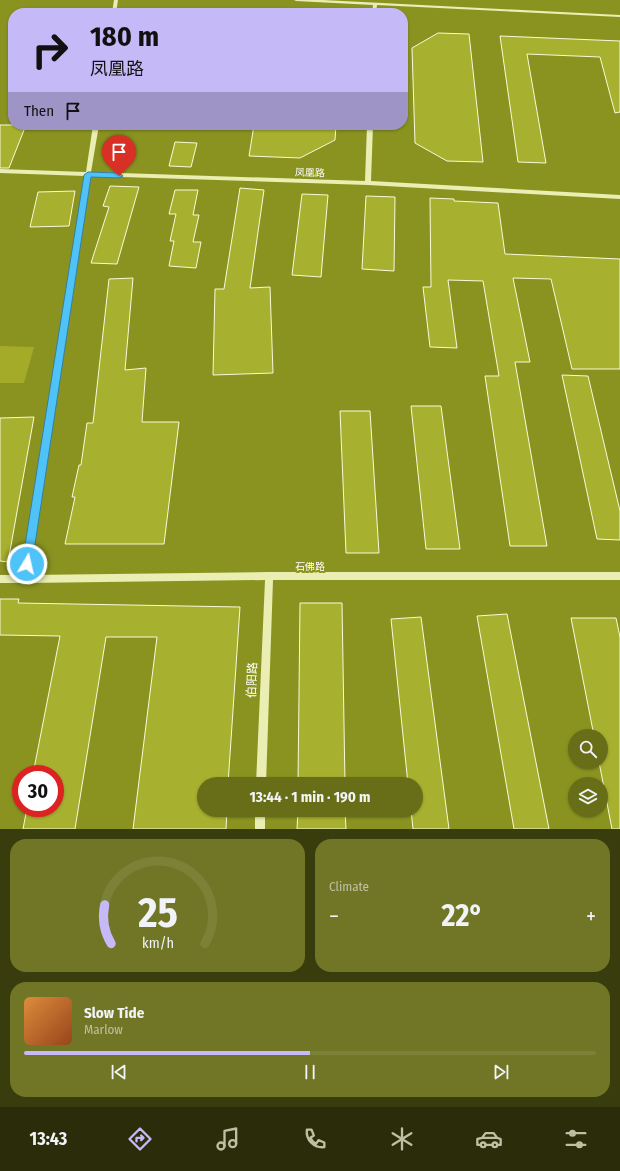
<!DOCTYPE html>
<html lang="en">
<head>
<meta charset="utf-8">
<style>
	body { margin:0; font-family:"Fira Sans Condensed","Noto Sans SC",sans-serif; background:#707625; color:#f1f3f6; height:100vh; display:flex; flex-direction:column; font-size:15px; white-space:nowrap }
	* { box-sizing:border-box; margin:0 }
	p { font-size:13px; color:#bdc0a2 }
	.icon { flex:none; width:22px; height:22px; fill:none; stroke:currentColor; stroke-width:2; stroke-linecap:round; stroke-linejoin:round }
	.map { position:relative; height:829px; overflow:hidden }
	.details { display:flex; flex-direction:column; gap:10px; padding:10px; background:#393c0d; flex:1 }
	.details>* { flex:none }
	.banner { position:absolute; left:8px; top:8px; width:400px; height:122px; border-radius:16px; box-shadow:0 1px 3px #0004; background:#c6b9f8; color:#111; overflow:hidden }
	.fabs { position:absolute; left:568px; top:729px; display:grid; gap:8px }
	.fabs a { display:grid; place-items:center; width:40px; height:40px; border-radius:50%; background:#686e18; box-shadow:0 1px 3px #0004; font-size:20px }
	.speed { position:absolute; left:12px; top:765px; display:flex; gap:8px; font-size:20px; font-weight:700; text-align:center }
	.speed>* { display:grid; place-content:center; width:52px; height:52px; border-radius:50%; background:#686e18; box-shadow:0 1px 3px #0004; line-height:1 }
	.speed .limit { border:6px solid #d22; background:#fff; color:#111 }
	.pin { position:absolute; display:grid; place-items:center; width:34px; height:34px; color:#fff; margin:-41px -17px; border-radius:50% 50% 50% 0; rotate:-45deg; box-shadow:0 0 4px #0007 }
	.pin .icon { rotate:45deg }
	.me { position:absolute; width:44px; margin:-22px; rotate:9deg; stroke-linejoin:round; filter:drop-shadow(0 0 3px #0008) }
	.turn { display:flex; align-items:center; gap:14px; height:84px; padding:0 16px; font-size:18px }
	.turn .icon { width:52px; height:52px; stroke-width:2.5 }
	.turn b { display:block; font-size:28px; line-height:34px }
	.then { display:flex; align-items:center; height:38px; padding:0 16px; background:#0003; gap:8px; font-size:15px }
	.big { font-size:30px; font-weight:700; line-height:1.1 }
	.details .widget { flex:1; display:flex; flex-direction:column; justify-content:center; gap:6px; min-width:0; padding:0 14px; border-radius:16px; background:#707625 }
	.details .dial { align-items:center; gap:0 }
	.dial svg { height:104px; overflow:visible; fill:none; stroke:#7b8137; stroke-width:7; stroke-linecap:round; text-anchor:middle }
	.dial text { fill:#f1f3f6; stroke:none }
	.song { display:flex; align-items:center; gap:12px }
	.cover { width:48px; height:48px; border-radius:6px; background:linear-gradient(135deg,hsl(30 70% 55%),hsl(20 70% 35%)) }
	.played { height:4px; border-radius:2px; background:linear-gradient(90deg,#c6b9f8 50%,#7b8137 50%) }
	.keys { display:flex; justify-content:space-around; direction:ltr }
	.heat { display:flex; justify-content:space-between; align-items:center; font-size:22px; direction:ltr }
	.details .tiles { flex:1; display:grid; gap:10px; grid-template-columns:1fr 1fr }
	.widget:last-child { grid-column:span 2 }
	.trip { position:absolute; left:197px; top:777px; width:226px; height:40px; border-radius:20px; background:#686e18; box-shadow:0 1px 3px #0004; font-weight:700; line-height:40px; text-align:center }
	.dock { display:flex; height:64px; justify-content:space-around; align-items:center; background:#2a2c0a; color:#bdc0a2 }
	.dock .icon { width:28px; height:28px }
	.dock .selected { color:#c6b9f8 }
	.dock b { font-size:18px; color:#f1f3f6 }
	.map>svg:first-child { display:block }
	.green { fill:#a4ab29 }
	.building { fill:#a8b030; stroke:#f8fad8 }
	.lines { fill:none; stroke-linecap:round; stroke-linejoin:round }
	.minor { fill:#eaeeb2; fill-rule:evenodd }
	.route { fill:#4fc3f7; stroke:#337fa1 }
	.labels { text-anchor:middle; stroke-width:4; stroke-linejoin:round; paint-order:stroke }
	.street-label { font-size:10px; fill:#fff; stroke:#8a9320 }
	.near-street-label { font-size:12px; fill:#fff; stroke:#8a9320 }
</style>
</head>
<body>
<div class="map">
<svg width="620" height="829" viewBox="0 0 620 829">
	<rect width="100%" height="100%" fill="#8a9320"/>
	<path class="green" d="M0,346L34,347L24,383H0Z"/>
	<g class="building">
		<path d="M438,33L469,34L483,162L447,161L415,143L412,48Z"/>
		<path d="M500,36L620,41V112L615,113L600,57L527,54L546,163L518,162Z"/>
		<path d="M0,125H26L9,168H0Z"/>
		<path d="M254,125H336L335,140L300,158L249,156Z"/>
		<path d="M175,142L197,143L191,167L169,166Z"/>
		<path d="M110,186L139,187L117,264L91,263L109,207L103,206Z"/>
		<path d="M240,188L264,190L250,288L270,287L273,373L213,375L215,289H224Z"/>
		<path d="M175,190H198L193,215H199L193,242H201L196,268L169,266L174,241H170L176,214H169Z"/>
		<path d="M75,191L69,226L30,227L38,192Z"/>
		<path d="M302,194L328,195L321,277L292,275Z"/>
		<path d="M366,196L395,197L394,271L362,269Z"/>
		<path d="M430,198L454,199V201L498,203L505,254L620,259V369H572L551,279L513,278L530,362H515L547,546H510L485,376H499L483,281L448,280L457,348L430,347L423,287H431Z"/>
		<path d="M133,278L125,370L146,368L142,422H179L164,544H65L75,497H72L79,465H81L87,423H93L109,279Z"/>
		<path d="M562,375L588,376L620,511V540L597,539Z"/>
		<path d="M411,406H441L460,549H426Z"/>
		<path d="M340,411H370L379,553H346Z"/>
		<path d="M34,417L8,562L0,561V418Z"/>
		<path d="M0,599H19L18,603L240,607L228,784H204V810H227L226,829H133L157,637H106L75,829H23L27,808H55V774H33L60,636L0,635Z"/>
		<path d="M300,603H342L345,784H298Z"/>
		<path d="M507,614L549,829H514L477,616Z"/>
		<path d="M421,617L449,829H413L411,810H416V784H408L391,619Z"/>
		<path d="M571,618H616L620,637V829H612L599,762H601V736H594Z"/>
		<path d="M298,810H345L346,829H297Z"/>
	</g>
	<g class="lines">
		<g class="minor">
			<path d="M114,0H118L116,13H112Z"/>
			<path d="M294,0H323L620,15V17L377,5L376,13H372L373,5L296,1Z"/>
			<path d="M93,125H99L91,172L365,181L367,125H373L371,181L620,195V199L368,185L91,176L29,575L269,572H620V580H273L266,784H256L265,580L27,583L24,584L21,583H0V575H21L85,176L0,173V169L86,172Z"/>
			<rect x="255" y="810" width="10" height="19"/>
		</g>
	</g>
	<path class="route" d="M88,172L119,173L123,176L119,178L91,177L32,564L30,568L27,569L23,568L22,564L84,175Z"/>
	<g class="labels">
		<g class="street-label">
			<text transform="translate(310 172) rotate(2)" y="4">凤凰路</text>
			<text x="310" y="570">石佛路</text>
		</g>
		<g class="near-street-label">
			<text transform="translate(252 680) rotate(-88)" y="4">伯阳路</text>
		</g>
	</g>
</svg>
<div class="fabs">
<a><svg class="icon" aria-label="search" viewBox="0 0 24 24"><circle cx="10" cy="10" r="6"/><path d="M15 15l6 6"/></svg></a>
<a><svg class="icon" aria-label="layers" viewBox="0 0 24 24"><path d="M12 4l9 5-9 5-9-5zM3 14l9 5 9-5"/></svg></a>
</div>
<div class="speed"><div class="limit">30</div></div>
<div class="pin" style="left:119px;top:176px;background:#d93025"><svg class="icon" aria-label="arrive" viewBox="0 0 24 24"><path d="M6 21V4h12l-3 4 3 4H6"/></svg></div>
<svg class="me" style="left:27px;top:564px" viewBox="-20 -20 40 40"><circle r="17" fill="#4fc3f7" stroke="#fff" stroke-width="3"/><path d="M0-11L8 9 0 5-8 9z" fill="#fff"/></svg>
<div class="trip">13:44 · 1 min · 190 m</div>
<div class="banner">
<div class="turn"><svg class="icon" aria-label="right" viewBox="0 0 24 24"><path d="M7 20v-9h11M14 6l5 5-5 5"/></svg><div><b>180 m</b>凤凰路</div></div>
<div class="then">Then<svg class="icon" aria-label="arrive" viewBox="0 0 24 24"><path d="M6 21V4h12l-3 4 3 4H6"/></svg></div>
</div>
</div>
<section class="details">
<div class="tiles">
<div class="widget dial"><svg viewBox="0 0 100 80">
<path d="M14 69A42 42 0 1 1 86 69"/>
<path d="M14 69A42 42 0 0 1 9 39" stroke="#c6b9f8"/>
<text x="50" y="56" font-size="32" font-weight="700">25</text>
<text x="50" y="72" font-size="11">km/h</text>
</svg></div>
<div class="widget"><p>Climate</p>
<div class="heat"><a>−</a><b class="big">22°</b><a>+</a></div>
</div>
<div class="widget">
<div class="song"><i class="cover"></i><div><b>Slow Tide</b><p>Marlow</p></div></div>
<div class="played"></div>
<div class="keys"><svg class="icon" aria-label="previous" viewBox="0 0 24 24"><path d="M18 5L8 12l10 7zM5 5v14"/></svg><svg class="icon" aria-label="pause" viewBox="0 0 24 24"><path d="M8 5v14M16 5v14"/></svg><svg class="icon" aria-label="next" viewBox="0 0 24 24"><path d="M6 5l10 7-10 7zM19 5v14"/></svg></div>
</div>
</div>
</section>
<nav class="dock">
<b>13:43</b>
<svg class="icon selected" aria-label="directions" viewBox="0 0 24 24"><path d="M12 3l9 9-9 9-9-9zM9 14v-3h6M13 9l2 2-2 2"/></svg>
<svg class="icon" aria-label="music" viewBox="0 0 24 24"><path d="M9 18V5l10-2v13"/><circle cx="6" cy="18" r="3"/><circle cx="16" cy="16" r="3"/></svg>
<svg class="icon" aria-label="phone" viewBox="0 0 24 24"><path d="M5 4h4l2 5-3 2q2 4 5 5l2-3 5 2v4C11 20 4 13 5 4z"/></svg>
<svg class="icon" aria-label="climate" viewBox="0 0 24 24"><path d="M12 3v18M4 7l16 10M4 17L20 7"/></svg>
<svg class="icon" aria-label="car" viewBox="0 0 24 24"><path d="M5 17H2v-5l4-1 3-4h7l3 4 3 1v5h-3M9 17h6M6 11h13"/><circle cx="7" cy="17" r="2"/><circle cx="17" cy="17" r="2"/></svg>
<svg class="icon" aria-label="filters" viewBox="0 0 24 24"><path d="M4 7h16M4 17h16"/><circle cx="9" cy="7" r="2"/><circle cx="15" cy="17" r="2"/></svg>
</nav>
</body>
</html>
